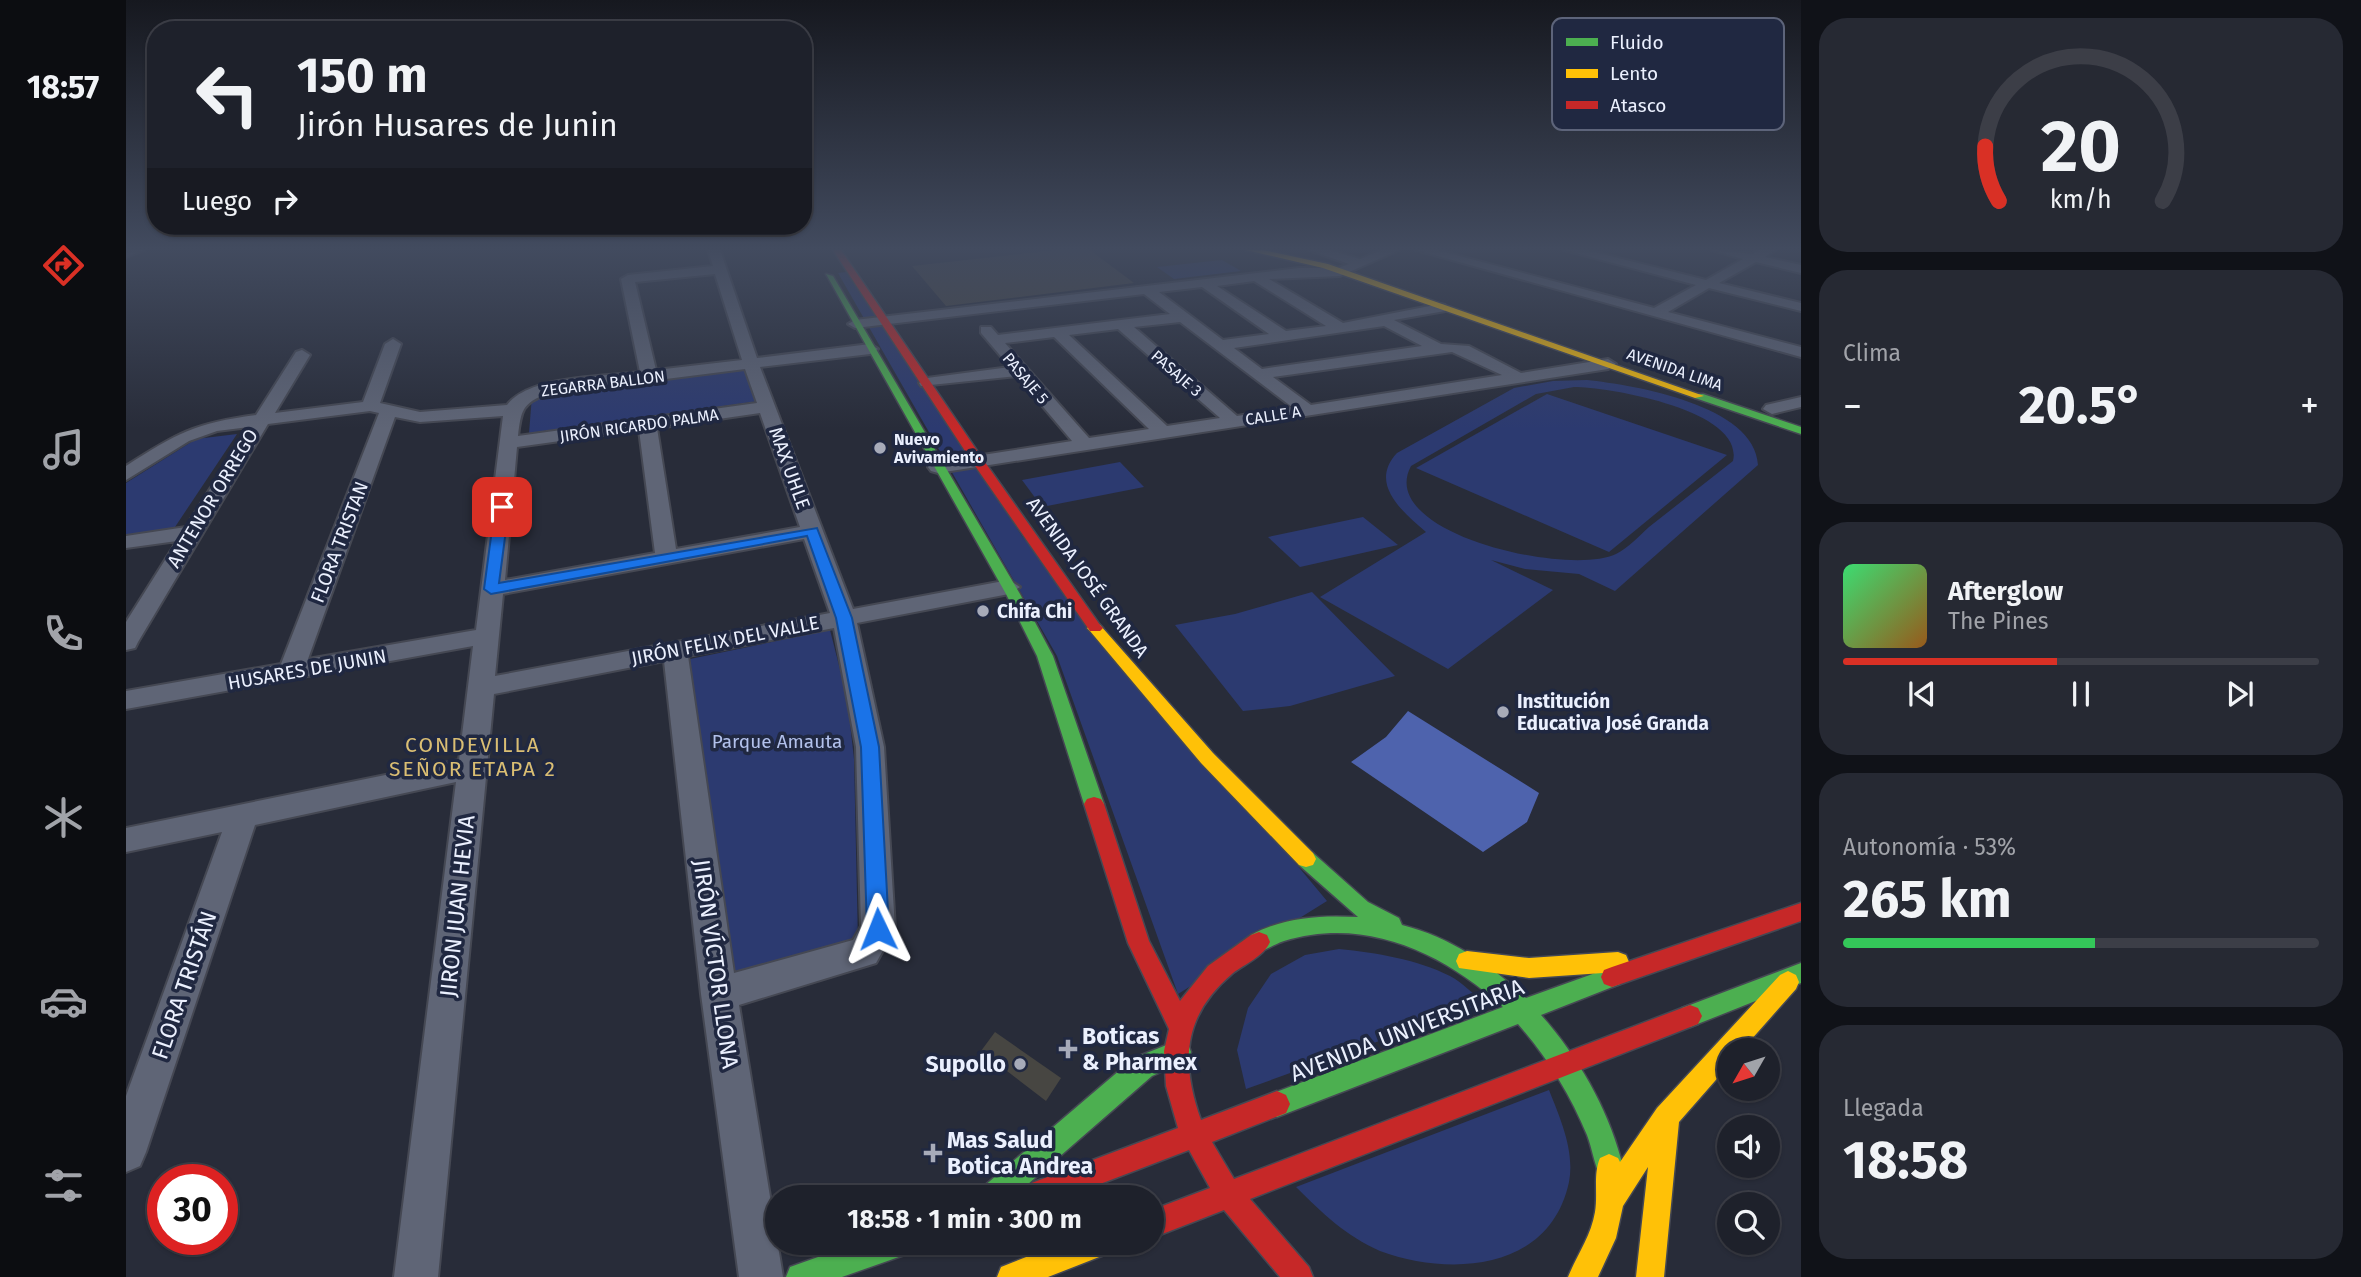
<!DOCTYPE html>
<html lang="es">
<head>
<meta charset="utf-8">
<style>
	body { margin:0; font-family:"Fira Sans",sans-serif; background:#262933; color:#f1f3f6; height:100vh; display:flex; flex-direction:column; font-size:26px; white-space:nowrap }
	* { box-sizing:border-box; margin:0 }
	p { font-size:23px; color:#a1a3a9 }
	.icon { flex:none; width:38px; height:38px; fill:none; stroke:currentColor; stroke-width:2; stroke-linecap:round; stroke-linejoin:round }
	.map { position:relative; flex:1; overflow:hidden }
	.side { display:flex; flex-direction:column; gap:18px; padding:18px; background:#101218; width:560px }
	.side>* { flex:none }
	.top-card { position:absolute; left:21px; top:21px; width:665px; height:214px; border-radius:28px; box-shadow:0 2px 5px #0004,0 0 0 2px #3c3e47; background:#1e212b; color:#f1f3f6; overflow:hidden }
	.needle { width:46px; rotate:231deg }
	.tools { position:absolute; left:1591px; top:1038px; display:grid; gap:14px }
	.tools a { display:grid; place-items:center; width:63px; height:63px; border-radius:50%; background:#1e212b; box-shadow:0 2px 5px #0004,0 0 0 2px #3c3e47; font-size:35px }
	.speed { position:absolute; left:21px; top:1164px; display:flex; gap:14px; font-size:35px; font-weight:700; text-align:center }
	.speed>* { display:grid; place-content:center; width:91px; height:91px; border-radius:50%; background:#1e212b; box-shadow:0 2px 5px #0004,0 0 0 2px #3c3e47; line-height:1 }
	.speed .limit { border:10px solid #d22; background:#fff; color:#111 }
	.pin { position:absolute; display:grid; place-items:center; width:60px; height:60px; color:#fff; margin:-30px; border-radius:14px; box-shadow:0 4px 10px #0006 }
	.me { position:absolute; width:77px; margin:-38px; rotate:358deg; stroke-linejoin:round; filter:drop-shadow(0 0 5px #0008) }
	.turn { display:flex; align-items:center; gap:24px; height:147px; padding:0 35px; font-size:32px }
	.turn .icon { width:91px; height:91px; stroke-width:2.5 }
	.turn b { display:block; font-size:49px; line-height:60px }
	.then { display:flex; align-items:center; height:66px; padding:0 35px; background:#0003; gap:14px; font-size:26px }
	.big { font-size:52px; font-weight:700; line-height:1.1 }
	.side .widget { flex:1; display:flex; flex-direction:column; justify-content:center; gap:10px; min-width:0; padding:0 24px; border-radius:28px; background:#262933 }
	.side .dial { align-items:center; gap:0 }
	.dial svg { height:182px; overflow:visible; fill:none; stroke:#3c3e47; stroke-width:7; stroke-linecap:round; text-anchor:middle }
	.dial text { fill:#f1f3f6; stroke:none }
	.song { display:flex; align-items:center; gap:21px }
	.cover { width:84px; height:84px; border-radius:10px; background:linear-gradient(135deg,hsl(140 70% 55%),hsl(30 70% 35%)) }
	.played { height:7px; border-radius:4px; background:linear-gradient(90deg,#d93025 45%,#3c3e47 45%) }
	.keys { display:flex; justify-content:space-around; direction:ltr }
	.heat { display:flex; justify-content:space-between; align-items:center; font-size:38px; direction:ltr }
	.charge { height:10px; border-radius:5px; background:linear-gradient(90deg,#34c759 53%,#3c3e47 0) }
	.trip { position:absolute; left:639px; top:1185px; width:399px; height:70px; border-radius:35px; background:#1e212b; box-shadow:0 2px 5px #0004,0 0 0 2px #3c3e47; font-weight:700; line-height:70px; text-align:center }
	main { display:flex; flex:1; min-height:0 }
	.menu { display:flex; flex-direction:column; width:126px; justify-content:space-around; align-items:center; background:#0c0d11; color:#a1a3a9 }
	.menu .icon { width:49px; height:49px }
	.menu .current { color:#d93025 }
	.menu b { font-size:32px; color:#f1f3f6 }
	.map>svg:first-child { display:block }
	.green { fill:#2c3a70; fill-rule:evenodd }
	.water { fill:#4e63ad }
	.building { fill:#474642 }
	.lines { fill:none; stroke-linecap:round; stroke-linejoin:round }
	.street-casing { stroke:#454853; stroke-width:4 }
	.fast-casing { stroke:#454853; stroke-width:3 }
	.slow-casing { stroke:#454853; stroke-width:3 }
	.jam-casing { stroke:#454853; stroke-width:3 }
	.street { fill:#5f6576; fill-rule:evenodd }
	.fast { fill:#4caf50; fill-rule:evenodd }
	.slow { fill:#ffc107; fill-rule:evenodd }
	.jam { fill:#c62828; fill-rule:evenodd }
	.route { fill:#1a73e8; stroke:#114b97; stroke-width:2 }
	.poi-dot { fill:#a7abb9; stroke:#202841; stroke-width:2.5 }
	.labels { text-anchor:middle; stroke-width:7; stroke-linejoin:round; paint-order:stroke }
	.far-street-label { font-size:16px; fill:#ebf0fe; stroke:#202841 }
	.far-poi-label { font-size:16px; font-weight:bold; fill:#ebf0fe; stroke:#202841; text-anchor:start }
	.street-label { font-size:19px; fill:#ebf0fe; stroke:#202841 }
	.poi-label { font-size:19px; font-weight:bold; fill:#ebf0fe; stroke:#202841; text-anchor:start }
	.park-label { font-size:19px; fill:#b2c1ec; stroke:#202841 }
	.neighbourhood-label { font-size:21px; letter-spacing:2px; fill:#dabe73; stroke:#202841 }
	.near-street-label { font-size:23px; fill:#ebf0fe; stroke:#202841 }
	.near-poi-label { font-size:23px; font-weight:bold; fill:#ebf0fe; stroke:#202841; text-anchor:start }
	.key { fill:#202841; stroke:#5d647a; stroke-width:2 }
	.key-label { font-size:19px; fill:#ebf0fe }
</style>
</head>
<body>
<main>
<nav class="menu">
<b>18:57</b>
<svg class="icon current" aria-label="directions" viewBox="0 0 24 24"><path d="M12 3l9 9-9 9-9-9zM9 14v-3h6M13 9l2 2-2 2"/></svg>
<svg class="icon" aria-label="music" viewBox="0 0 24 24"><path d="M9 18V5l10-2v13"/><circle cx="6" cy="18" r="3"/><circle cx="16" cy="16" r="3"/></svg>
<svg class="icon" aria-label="phone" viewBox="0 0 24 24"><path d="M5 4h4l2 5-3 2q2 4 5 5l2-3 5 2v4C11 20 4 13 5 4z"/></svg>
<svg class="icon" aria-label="climate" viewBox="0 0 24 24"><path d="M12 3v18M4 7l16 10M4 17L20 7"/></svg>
<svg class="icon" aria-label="car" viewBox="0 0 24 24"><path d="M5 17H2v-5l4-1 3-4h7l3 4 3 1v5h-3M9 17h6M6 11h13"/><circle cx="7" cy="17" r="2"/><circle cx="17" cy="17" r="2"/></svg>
<svg class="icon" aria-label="filters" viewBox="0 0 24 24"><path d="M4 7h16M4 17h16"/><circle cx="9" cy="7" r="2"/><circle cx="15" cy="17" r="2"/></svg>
</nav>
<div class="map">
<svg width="1675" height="1277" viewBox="0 0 1675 1277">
	<rect width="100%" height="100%" fill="#282c39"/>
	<g class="green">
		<path d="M1096,260L1115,271L1048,279L1031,267Z"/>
		<path d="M720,272L896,536L1201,901L1052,994L931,656L712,273Z"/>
		<path d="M622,369L633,401L403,433L406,396Z"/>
		<path d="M1461,380C1508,385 1629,405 1632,465L1489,591L1453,574L1399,569L1365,560L1427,590L1322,669L1194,597L1300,532C1277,512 1242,484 1271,453L1388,388L1427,381ZM1448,387C1482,387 1619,410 1607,461C1579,483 1551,505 1523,527C1513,536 1502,548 1490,554C1442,577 1249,533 1285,466L1410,394Z"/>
		<path d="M1421,394L1601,455L1483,552L1290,468Z"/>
		<path d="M111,434L47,530L0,536V483L70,439Z"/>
		<path d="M994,462L1018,487L916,507L896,480Z"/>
		<path d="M1237,517L1272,545L1174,567L1142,537Z"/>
		<path d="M1186,592L1269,676L1164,706L1117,711L1049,625L1109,614Z"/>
		<path d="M704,630L721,697L728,759L732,942L607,976L564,659Z"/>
		<path d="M1213,949C1251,953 1290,959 1324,976C1337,983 1348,995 1359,1003L1120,1089L1111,1050L1122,1008L1145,974L1179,955Z"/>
		<path d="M1423,1090C1434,1118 1449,1151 1443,1182C1424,1271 1325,1277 1254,1251C1220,1236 1196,1213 1170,1187Z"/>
	</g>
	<path class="water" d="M1282,711L1413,793L1401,822L1357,852L1225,762L1260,737Z"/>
	<g class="building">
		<path d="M931,250H964L1008,283L820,306L786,266Z"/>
		<path d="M869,1032L935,1078L920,1101L855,1051Z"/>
	</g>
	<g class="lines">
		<defs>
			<g id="street">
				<path d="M0,250H18L0,257Z"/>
				<path d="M582,250H594L631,358L744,344L752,349L744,354L634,367L727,609L883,580L894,587L883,594L731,623L758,747L769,929L750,963L613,1005L657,1277H613L575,994L538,661L368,694L312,1277H268L330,782L129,825L20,1152L14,1166L0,1172V1096L96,832L0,852V828L333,760L347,646L0,709V691L155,664L253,413L244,411L142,424L12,642L9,648L0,650V622L51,541L0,548V536L60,527L123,427L91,431L63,441L0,480V466C51,433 69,423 130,415L170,352L176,350L184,355L149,413L237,402L259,344L267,339L275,344L254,403L294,412L381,405C404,375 477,377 514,372L495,279L502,275L587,266ZM589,274L616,360L530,370L509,282ZM619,369L631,403L392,436C395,411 396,403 421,394ZM634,413L674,527L550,549L531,428ZM377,416L350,630L182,659L269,417L294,422ZM513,430L529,553L379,580L391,447ZM678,539L704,613L369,676L377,594ZM708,628L730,747L735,926L727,940L608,973L562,656Z"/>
				<path d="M1183,250H1203L1234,259L1256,250H1273L1214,276L1143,279L1217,323L1314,304L1319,305V311L1268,320L1315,344L1343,346L1395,373L1482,359L1490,364L1482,369L812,473L805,471L802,467L805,463L946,441L891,376L795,386L793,383L801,378L884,367L855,333V327H865L872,335L1044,314L1018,294L729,328L722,324L729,320L1173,268H1212L1223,264ZM1128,281L1200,326L1160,331L1091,286ZM1076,287L1143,334L1097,340L1033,292ZM1054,322L1166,407L1111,416L1008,327ZM1258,326L1296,346L1136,369L1108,348ZM992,329L1094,418L1041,426L943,335ZM928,337L1023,429L963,438L879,343ZM1326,352L1376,375L1185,405L1147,377Z"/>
				<path d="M1290,250H1311L1528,308L1570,285L1438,250H1460L1580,280L1617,259L1586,250L1626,254L1633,250H1649L1639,257L1675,265V273L1630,262L1593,283L1675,303V311L1583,288L1542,312L1675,347V357Z"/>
				<path d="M1675,397V407L1646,414L1637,409L1640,405Z"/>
			</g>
			<g id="fast">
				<path d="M700,274L707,276L894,594L927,656L978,804L975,809L968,811L961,809L958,804L911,656L880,594Z"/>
				<path d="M1569,394H1577L1675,427V434L1569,398Z"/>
				<path d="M1180,851L1187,853L1242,902L1273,918L1276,925C1324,937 1365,965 1400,998L1486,967L1494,970L1497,977L1494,984L1415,1015C1451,1055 1481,1107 1495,1159L1496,1167L1492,1176L1483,1180L1474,1176C1468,1163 1466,1148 1461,1135C1444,1094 1421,1057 1392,1024L1151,1117L1142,1113L1138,1104L1142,1095L1377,1007C1317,953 1240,916 1158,941C1149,944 1142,949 1133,952L1125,949L1122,942L1125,935C1159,917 1194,915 1232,917L1173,865L1170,859L1173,853Z"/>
				<path d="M1675,963V983L1564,1027L1556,1024L1552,1016L1556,1008Z"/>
				<path d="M1053,1040L1062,1044L1065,1052L1062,1060L1026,1076L887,1197H853L857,1187L1008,1058Z"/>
				<path d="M734,1242H791L787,1252L716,1277H660L664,1267Z"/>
			</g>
			<g id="slow">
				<path d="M1120,250H1137L1202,264L1578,396L1569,398L1197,268Z"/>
				<path d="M969,623L974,625L1087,753L1187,853L1190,859L1187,865L1180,867L1173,865L1075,763L964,631L961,628Z"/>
				<path d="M1341,951L1403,958L1492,952L1500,955L1503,962L1500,969L1492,972L1403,978L1333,968L1330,961L1333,954Z"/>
				<path d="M1662,971L1670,975L1673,982L1670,989L1616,1050H1603V1065L1553,1122L1538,1277H1510L1522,1167L1497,1206L1490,1238L1472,1277H1442C1451,1255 1465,1236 1469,1212C1472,1194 1467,1174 1474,1158L1483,1154L1492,1158L1494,1162L1531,1108L1654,975Z"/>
				<path d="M938,1242H990L986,1252L922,1277H871L875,1267Z"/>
			</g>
			<g id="jam">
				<path d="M707,250H715L856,458L974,625L977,628L974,631H964L845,460Z"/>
				<path d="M968,797L975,799L978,804L1023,941L1054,1001L1082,966L1125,935L1133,932L1141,935L1144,942C1138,956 1119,964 1107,973C1057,1015 1054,1061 1075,1120L1151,1091L1160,1095L1164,1104L1160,1113L1086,1142L1108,1179L1564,1005L1572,1008L1576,1016L1572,1024L1124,1199L1183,1267L1187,1277H1154L1098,1210L1026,1238V1210L1084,1188L1063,1150L940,1197H891L895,1187L1052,1128L1040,1086L1038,1051L1043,1029L1002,943L958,804L961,799Z"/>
				<path d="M1675,903V921L1486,987L1478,984L1475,977L1478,970L1486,967Z"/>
			</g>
		</defs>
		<use href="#street" class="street-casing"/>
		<use href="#fast" class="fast-casing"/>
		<use href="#slow" class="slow-casing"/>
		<use href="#jam" class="jam-casing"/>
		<use href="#street" class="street"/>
		<use href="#fast" class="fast"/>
		<use href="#slow" class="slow"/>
		<use href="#jam" class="jam"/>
	</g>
	<linearGradient id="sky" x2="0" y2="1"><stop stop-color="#16181f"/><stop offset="0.58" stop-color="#424b5f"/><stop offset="1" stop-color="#424b5f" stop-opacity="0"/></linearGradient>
	<rect width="1675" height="429" fill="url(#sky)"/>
	<path class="route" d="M376,503L383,507L373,583L691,528L726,618L753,747L763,929L760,936L752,939L744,936L741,929L735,747L710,618L681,536L365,594L358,589L369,507Z"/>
	<g class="poi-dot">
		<circle cx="754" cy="448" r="7"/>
		<circle cx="857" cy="611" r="7"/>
		<circle cx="1377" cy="712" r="7"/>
		<path d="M938.5 1038.5h7v7h7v7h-7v7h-7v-7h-7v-7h7z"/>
		<circle cx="894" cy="1064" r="7"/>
		<path d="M803.5 1142.5h7v7h7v7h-7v7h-7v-7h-7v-7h7z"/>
	</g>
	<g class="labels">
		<g class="far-street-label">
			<text transform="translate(1549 369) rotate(19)" y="6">AVENIDA LIMA</text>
			<text transform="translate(1051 373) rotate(41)" y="6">PASAJE 3</text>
			<text transform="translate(900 378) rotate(50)" y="6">PASAJE 5</text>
			<text transform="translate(477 383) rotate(-7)" y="6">ZEGARRA BALLON</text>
			<text transform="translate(1147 415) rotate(-9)" y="6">CALLE A</text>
			<text transform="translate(513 425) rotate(-8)" y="6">JIRÓN RICARDO PALMA</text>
		</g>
		<g class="far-poi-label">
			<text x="768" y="445">Nuevo<tspan x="768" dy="18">Avivamiento</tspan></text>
		</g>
		<g class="street-label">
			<text transform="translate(664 468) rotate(70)" y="7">MAX UHLE</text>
			<text transform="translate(86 498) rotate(-59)" y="7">ANTENOR ORREGO</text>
			<text transform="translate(213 542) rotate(-69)" y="7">FLORA TRISTAN</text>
			<text transform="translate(962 577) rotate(54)" y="7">AVENIDA JOSÉ GRANDA</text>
			<text transform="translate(599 640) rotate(-11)" y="7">JIRÓN FELIX DEL VALLE</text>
			<text transform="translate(181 669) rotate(-10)" y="7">HUSARES DE JUNIN</text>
		</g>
		<g class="poi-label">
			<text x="871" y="618">Chifa Chi</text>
			<text x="1391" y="708">Institución<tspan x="1391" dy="22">Educativa José Granda</tspan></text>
		</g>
		<g class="park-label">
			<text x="651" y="748">Parque Amauta</text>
		</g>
		<g class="neighbourhood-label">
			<text x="347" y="752">CONDEVILLA<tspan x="347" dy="24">SEÑOR ETAPA 2</tspan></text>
		</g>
		<g class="near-street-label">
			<text transform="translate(331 906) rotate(-84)" y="8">JIRON JUAN HEVIA</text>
			<text transform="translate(590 964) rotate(82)" y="8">JIRÓN VÍCTOR LLONA</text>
			<text transform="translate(58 985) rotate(-71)" y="8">FLORA TRISTÁN</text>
			<text transform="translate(1281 1030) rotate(-21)" y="8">AVENIDA UNIVERSITARIA</text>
		</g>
		<g class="near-poi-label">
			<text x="956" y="1044">Boticas<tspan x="956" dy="26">&amp; Pharmex</tspan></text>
			<text x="880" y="1072" text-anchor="end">Supollo</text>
			<text x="821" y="1148">Mas Salud<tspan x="821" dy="26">Botica Andrea</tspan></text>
		</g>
	</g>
	<rect x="1426" y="18" width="232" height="112" rx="10" class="key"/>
	<rect x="1440" y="38" width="32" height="8" fill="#4caf50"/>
	<rect x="1440" y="69" width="32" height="9" fill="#ffc107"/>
	<rect x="1440" y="101" width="32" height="8" fill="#c62828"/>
	<g class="key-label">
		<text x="1484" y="49">Fluido</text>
		<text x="1484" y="80">Lento</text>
		<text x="1484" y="112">Atasco</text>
	</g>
</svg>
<div class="tools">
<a><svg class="needle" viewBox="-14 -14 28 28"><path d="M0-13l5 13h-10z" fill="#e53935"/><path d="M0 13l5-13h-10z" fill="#a1a3a9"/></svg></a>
<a><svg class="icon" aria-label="sound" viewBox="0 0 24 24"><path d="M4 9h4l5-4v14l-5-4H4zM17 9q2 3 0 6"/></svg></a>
<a><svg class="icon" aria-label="search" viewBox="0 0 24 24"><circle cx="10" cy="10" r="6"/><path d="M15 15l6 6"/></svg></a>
</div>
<div class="speed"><div class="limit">30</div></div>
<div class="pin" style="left:376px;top:507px;background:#d93025"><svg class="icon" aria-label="arrive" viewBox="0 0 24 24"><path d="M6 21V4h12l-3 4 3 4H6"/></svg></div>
<svg class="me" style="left:752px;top:929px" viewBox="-20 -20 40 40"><path d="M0-17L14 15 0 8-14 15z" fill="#1a73e8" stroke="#fff" stroke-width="4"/></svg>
<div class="trip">18:58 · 1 min · 300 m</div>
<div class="top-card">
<div class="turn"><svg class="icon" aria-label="left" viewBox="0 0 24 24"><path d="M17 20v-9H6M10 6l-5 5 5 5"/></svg><div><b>150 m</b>Jirón Husares de Junin</div></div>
<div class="then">Luego<svg class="icon" aria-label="right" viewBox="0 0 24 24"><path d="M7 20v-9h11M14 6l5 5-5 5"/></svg></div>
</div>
</div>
<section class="side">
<div class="widget dial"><svg viewBox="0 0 100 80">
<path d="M14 69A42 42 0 1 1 86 69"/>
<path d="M14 69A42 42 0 0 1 8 45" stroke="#d93025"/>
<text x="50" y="56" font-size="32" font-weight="700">20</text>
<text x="50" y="72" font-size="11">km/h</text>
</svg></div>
<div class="widget"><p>Clima</p>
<div class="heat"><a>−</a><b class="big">20.5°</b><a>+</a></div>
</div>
<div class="widget">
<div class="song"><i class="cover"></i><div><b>Afterglow</b><p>The Pines</p></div></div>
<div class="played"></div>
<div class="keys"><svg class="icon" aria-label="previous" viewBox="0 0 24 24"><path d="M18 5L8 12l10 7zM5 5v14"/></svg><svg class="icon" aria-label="pause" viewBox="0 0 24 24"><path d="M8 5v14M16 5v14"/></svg><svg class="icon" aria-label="next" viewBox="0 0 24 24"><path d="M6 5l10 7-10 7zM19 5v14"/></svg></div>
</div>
<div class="widget"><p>Autonomía · 53%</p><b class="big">265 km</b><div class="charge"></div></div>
<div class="widget"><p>Llegada</p><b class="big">18:58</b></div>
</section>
</main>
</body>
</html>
